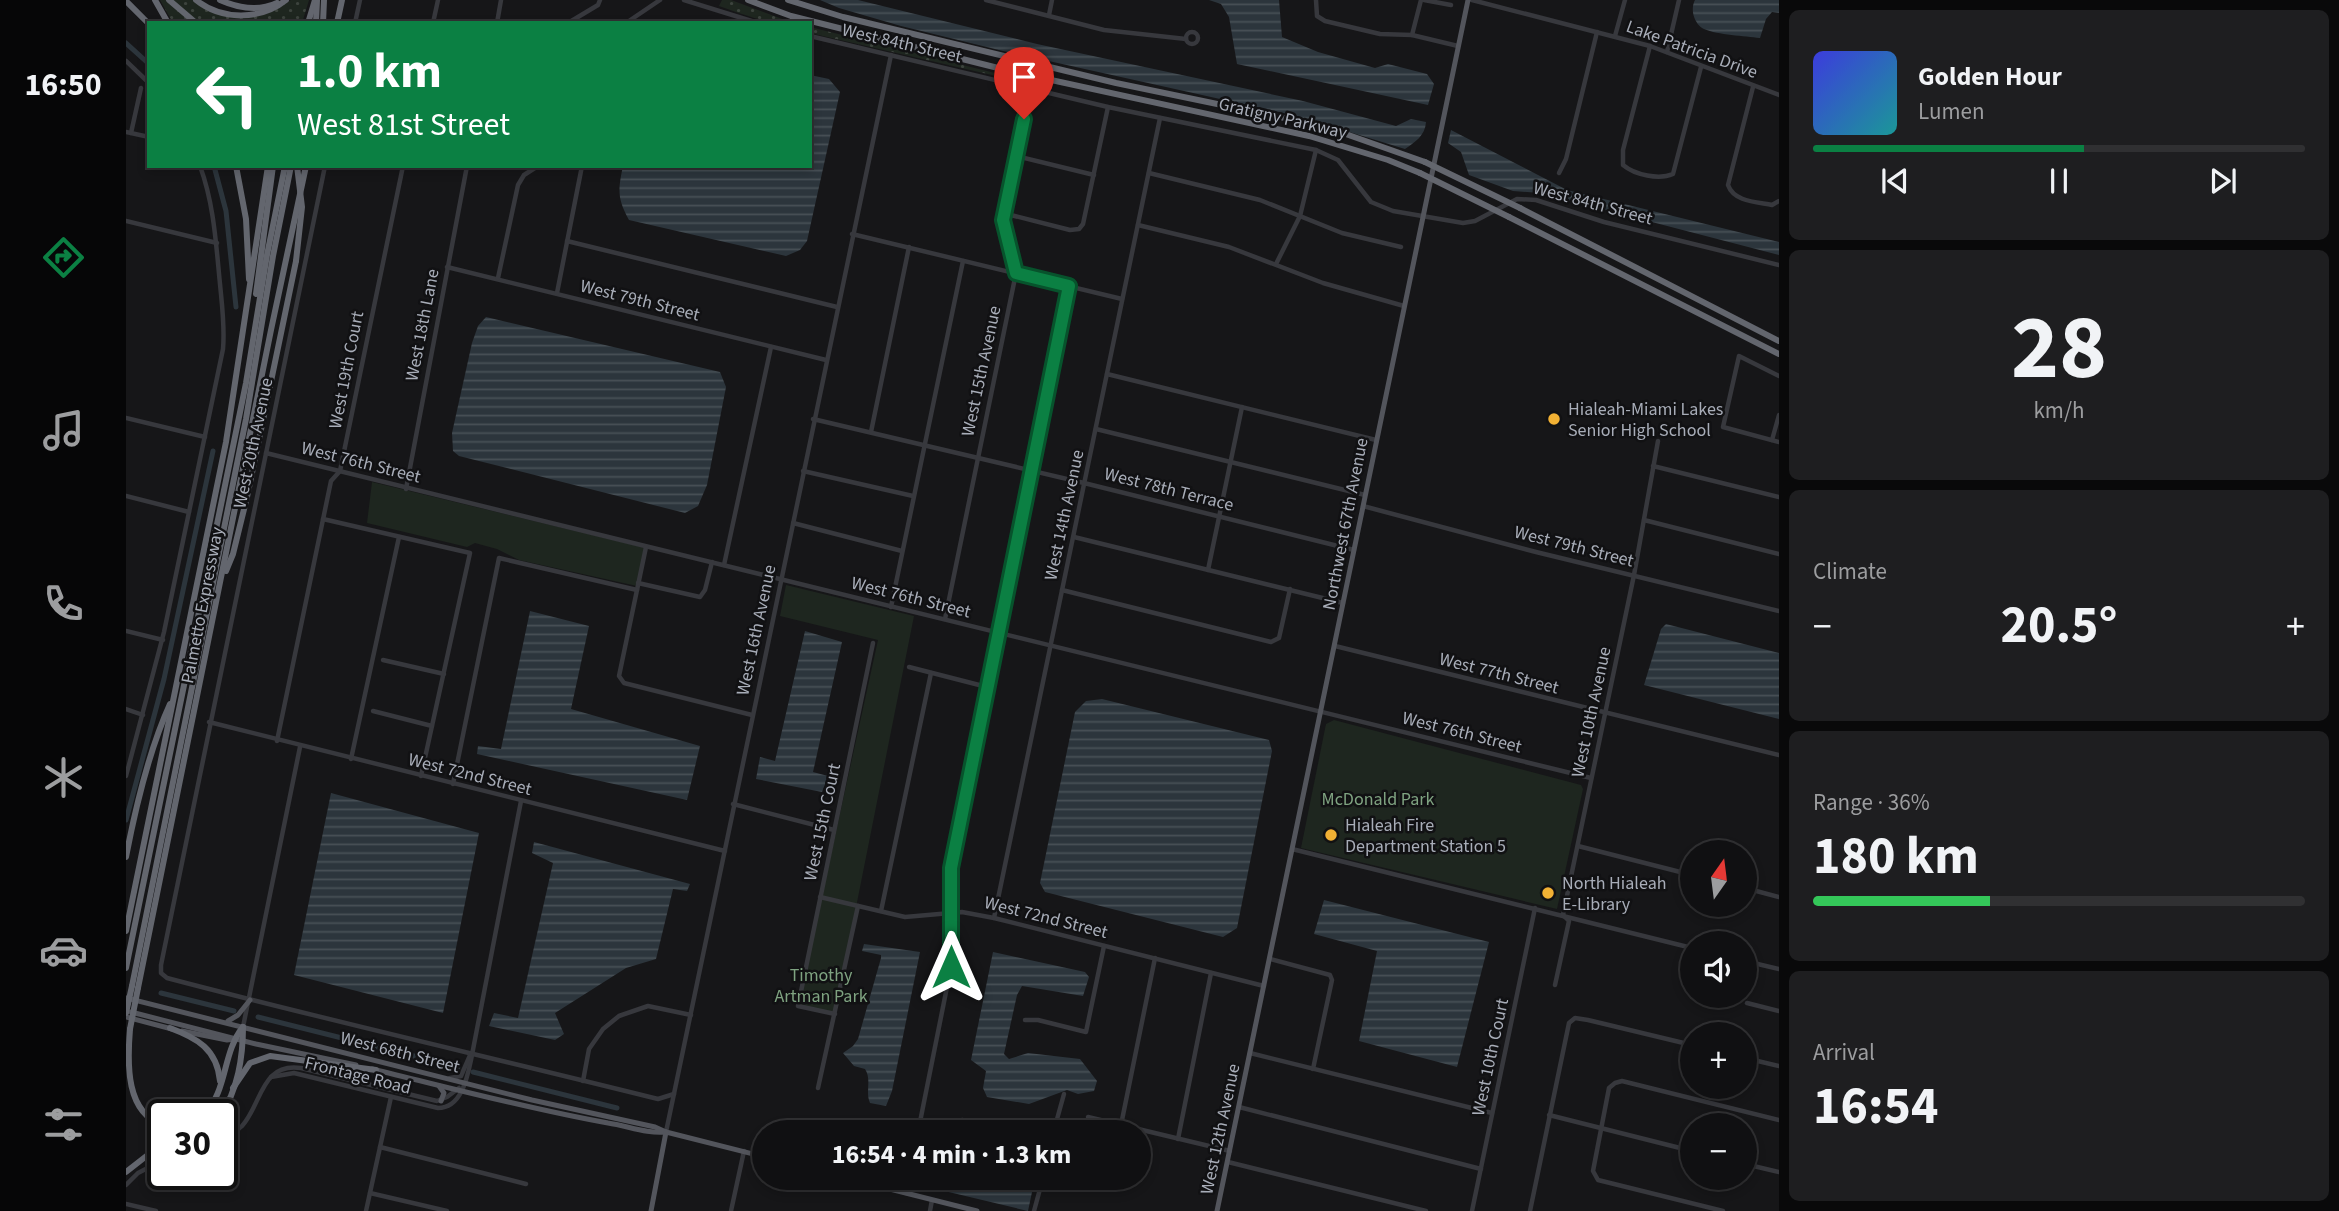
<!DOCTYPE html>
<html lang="en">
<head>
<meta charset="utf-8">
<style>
	body { margin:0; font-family:"Source Sans 3",sans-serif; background:#1e1e20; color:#f1f3f6; height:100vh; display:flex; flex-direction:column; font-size:26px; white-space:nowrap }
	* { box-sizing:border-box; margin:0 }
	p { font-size:23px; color:#9c9d9f }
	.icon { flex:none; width:38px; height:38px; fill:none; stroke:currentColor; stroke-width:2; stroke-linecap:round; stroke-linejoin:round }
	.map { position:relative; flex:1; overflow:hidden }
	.sheet { display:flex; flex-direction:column; gap:10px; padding:10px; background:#09090a; width:560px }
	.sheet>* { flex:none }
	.hud { position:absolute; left:21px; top:21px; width:665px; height:147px; border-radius:0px; box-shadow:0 4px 10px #0003,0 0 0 2px #303032; background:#0b8043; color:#fff; overflow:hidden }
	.needle { width:46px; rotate:14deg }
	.buttons { position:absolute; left:1554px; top:840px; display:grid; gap:14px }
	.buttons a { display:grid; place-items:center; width:77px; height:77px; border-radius:50%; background:#101012; box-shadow:0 4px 10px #0003,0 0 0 2px #303032; font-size:35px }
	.speed { position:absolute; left:21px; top:1099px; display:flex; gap:14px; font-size:35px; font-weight:700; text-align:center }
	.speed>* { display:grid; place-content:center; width:91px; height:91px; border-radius:50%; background:#101012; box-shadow:0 4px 10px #0003,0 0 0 2px #303032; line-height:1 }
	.speed .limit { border:4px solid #111; border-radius:10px; background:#fff; color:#111 }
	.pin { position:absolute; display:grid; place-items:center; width:60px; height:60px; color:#fff; margin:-72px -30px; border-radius:50% 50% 50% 0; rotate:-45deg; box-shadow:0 0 7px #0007 }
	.pin .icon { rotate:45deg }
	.me { position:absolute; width:77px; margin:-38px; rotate:0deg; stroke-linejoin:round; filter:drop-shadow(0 0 5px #0008) }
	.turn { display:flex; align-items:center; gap:24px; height:147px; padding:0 35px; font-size:32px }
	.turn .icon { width:91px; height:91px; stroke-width:2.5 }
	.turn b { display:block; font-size:49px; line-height:60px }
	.big { font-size:52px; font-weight:700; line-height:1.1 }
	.sheet .tile { flex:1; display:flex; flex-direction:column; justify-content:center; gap:10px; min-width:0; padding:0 24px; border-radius:10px; background:#1e1e20 }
	.sheet .dial { align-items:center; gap:0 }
	.dial b { font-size:91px; line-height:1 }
	.song { display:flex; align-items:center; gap:21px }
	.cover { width:84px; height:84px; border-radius:10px; background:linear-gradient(135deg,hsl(240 70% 55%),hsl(180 70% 35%)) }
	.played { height:7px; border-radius:4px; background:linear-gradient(90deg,#0b8043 55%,#303032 55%) }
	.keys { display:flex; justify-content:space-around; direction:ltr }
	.heat { display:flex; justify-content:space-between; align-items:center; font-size:38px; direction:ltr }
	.charge { height:10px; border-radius:5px; background:linear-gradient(90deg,#34c759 36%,#303032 0) }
	.trip { position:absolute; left:626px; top:1120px; width:399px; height:70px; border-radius:35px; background:#101012; box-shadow:0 4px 10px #0003,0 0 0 2px #303032; font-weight:700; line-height:70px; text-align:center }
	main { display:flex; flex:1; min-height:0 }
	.dock { display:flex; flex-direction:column; width:126px; justify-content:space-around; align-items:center; background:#060607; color:#9c9d9f }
	.dock .icon { width:49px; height:49px }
	.dock .current { color:#0b8043 }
	.dock b { font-size:32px; color:#f1f3f6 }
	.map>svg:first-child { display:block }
	.grass { fill:url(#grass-dots) }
	.green { fill:#1e261f }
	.water { fill:url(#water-rules) }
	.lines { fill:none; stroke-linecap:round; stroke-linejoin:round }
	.canal { stroke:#2c353c; stroke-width:5 }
	.minor { stroke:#37383d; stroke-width:4.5 }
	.major { stroke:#53555c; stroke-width:5 }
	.highway { stroke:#63666e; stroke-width:6 }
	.highway-bridge { stroke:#63666e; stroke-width:6 }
	.route-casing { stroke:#07532c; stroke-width:18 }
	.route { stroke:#0b8043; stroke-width:12 }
	.poi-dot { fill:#f2b134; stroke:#111113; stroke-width:2.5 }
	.labels { text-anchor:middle; stroke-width:5; stroke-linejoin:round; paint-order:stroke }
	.street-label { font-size:18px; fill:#a8adb8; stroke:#111113 }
	.poi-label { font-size:18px; fill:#a8adb8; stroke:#111113; text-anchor:start }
	.park-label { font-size:18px; fill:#7fa381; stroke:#111113 }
</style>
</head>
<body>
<main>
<nav class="dock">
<b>16:50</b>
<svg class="icon current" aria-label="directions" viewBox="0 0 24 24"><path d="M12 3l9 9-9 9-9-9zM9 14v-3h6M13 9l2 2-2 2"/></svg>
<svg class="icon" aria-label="music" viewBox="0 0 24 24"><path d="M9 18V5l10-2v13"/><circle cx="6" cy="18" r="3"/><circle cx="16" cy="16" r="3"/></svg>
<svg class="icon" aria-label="phone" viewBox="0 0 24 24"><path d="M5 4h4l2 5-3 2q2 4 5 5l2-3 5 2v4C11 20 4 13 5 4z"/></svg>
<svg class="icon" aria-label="climate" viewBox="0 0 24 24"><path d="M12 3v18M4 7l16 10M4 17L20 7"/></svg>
<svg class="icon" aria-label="car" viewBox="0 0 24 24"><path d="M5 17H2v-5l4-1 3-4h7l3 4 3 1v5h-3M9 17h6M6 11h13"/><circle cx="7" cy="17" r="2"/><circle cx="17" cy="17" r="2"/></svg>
<svg class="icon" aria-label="filters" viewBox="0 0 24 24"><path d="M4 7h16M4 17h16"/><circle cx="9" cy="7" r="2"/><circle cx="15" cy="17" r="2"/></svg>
</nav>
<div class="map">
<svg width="1653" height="1211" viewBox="0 0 1653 1211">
	<defs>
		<pattern id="grass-dots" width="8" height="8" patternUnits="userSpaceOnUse" patternTransform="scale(1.75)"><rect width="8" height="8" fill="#1e261f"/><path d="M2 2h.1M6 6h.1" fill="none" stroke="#3c433d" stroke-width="1.8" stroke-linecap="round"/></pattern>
		<pattern id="water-rules" width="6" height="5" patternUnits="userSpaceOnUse" patternTransform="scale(1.75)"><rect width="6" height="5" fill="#2c353c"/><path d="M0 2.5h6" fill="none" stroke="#485056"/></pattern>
	</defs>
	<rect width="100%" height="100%" fill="#161618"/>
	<g class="grass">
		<path d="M34,0H67L101,16L151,9L165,0H183L176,23H47Z"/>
		<path d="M596,0H605L667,23C637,23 622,16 593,6Z"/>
		<path d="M684,27L897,80L896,82L684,33Z"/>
	</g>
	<g class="green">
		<path d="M246,482L520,548L511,586L393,560L371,549L349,543L341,547L241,523Z"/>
		<path d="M660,585L788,616L709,1013L672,1006L752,640L654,616Z"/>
		<path d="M1208,720L1455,785L1457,789L1431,909L1175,848L1200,724Z"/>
	</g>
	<g class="water">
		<path d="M694,0H732L911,44L1177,101L1270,126L1285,119L1300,122C1299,136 1289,142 1279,149L1171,116L877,51L775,26L713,8Z"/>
		<path d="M1083,0H1153L1156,37L1192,52L1249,68L1262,64L1301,74L1308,84L1302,105L1111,64L1103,17L1095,4Z"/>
		<path d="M1569,0H1653V13L1646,12L1640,19L1634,38C1619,36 1592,35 1578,29C1568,24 1564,9 1569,0Z"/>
		<path d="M684,75L703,79L714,92L681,241L674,250L660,256L503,220C491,198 492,190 497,166H684Z"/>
		<path d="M1325,130L1441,190L1653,242V255L1414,193L1387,191L1343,175L1335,152L1322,143Z"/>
		<path d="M360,317L594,372L600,387L581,485L572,506L559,513L333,456L327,451L326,433L346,343L352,326Z"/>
		<path d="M404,611L463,626L445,709L574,746L561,800L351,754L352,746L375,749Z"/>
		<path d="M1540,624L1653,653V719L1518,685L1535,629Z"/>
		<path d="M679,631L716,642L687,772L702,776L696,792L630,779L634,757L649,761Z"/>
		<path d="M976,699L1143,740L1146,751L1111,928L1097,937L919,892L914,883L949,712L960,701Z"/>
		<path d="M205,793L353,833L317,1013L168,975Z"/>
		<path d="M408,842L564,884L561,891L547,889L530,959L500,968L429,1013L438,1034L429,1040L363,1026L368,1013L392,1018L427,863L406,853Z"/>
		<path d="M1198,900L1363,942L1331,1067L1233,1041L1251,951L1188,934Z"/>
		<path d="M738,944L794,952L766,1091L760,1106L744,1103C739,1092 746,1080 739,1069L728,1066L717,1053L727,1046L732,1039L755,958V955L736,951Z"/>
		<path d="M867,952L959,972L963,977L957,996L896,986L891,995L878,1054L883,1059L902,1053L954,1059L971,1081L968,1091L952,1094L941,1090L903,1104L861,1097L857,1088L860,1071L845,1060Z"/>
		<path d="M791,1178L826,1184L828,1178H909L902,1211L789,1184Z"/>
	</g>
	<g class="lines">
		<g class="canal">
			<path d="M0,43L23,64"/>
			<path d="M88,166L100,211L110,307"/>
			<path d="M0,820L38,679L87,451"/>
			<path d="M35,993L108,1011"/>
			<path d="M132,1017L332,1067"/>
			<path d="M347,1072L491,1108"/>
		</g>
		<g class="minor">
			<path d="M558,0L632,23"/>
			<path d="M860,0L978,30L1060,39"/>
			<path d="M1190,0L1191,16L1199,21L1254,34L1286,35L1332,46"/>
			<path d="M1298,0L1325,5"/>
			<path d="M1346,0L1524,46L1653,95"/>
			<path d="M923,15L926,0"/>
			<path d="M229,23L234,0"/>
			<path d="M307,23L312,0"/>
			<path d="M371,23L375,0"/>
			<path d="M442,23L472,5L474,0"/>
			<path d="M500,23L534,0"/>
			<circle cx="1066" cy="38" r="6"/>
			<path d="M1286,35L1295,0"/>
			<path d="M684,36L982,107L1190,150L1212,160L1245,202L1267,211L1337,223L1349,221L1391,199L1410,200L1478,222L1653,265"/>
			<path d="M1489,36L1499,0"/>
			<path d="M1524,46L1497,150V165C1509,175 1533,180 1547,174L1575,67"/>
			<path d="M1541,52L1553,0"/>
			<path d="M0,61L23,83"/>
			<path d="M1627,87L1602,185C1608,202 1631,202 1646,205L1653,201"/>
			<path d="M0,132L23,137"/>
			<path d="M5,133L15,88"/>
			<path d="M890,156L968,175"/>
			<path d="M199,166L35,965V973L41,978C204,1021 368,1058 532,1099L548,1094"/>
			<path d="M1023,173L1134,200L1216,233L1275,247"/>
			<path d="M1433,173L1440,159L1471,32"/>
			<path d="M877,213L944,230L953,229L957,224L982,107"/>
			<path d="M0,221L91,243"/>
			<path d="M1012,225L1103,247L1197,283L1278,306"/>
			<path d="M726,234L996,299"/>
			<path d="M441,241L711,307"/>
			<path d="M1150,264L1174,216L1190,150"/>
			<path d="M321,267L700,360"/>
			<path d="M372,278L392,185L398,175L412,166"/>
			<path d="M431,293L456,166"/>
			<path d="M981,374L1250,440"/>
			<path d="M1653,376L1613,356L1597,427L1653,442"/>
			<path d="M0,418L79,437"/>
			<path d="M687,419L958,483L1228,550"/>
			<path d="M970,429L1239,495"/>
			<path d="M745,432L783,247"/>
			<path d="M1646,440L1653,415"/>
			<path d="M140,453L1465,778"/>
			<path d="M1527,466L1653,497"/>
			<path d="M677,471L787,496"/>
			<path d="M280,489L341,166"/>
			<path d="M0,496L63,512"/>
			<path d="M1237,506L1410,552L1653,611"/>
			<path d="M197,519L344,553L295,776"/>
			<path d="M1518,520L1653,554"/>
			<path d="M667,523L776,551"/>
			<path d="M948,537L1217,603"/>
			<path d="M520,547L493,676L498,683L626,715"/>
			<path d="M598,565L645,347"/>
			<path d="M1082,570L1116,407"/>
			<path d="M512,583L574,597L579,590L586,562"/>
			<path d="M936,590L1145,642L1153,638L1164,589"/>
			<path d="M765,607L837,261"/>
			<path d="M819,619L890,273L877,220V213L904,88"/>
			<path d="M0,631L37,640"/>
			<path d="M1209,646L1653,755"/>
			<path d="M257,660L318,674"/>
			<path d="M783,667L861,687"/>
			<path d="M0,709L17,715"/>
			<path d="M247,711L306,726"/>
			<path d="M83,722L599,851"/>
			<path d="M151,741L205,481L214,471L277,166"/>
			<path d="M225,759L273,537"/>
			<path d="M0,776L38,632L97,349C99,327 96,305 94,284C90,244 88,204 74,166"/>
			<path d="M327,784L373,558L511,590"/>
			<path d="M607,804L708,830"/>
			<path d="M1452,846L1566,875"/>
			<path d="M1166,849L1566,948"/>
			<path d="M1619,888L1653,897"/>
			<path d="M694,897L779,917L836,912L868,918L1138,986"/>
			<path d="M755,911L805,673"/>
			<path d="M868,918L1034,118"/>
			<path d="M1144,959L1204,975L1206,980L1187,1069"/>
			<path d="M1619,961L1653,969"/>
			<path d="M1429,985L1443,921L1437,915L1508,575L1532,441"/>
			<path d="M1621,1003L1653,1011"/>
			<path d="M709,1014L672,1006L747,643"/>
			<path d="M899,1020H912L960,1032L978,946"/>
			<path d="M117,1027L174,747"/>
			<path d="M1124,1053L1366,1113"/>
			<path d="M1619,1058L1653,1066"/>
			<path d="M145,1077L168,1073L312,1108C335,1108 341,1079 345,1060L395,801"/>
			<path d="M324,1078L335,1076L345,1053"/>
			<path d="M457,1081L463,1049L477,1029L493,1016L522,1006L565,1015"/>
			<path d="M692,1088L732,906"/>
			<path d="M1113,1107L1355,1169"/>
			<path d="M1423,1115L1566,1151"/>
			<path d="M962,1117L1104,1151"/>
			<path d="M995,1125L1029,958"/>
			<path d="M928,1130L938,1094"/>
			<path d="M540,1132L765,55"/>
			<path d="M792,1132L825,967V868L943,286"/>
			<path d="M822,1132L827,1124L836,1120L894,1132L896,1125L899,1123L928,1130"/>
			<path d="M96,1138C103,1135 110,1132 116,1126C136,1104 135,1062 175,1068L311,1101L321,1097L333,1088"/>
			<path d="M1052,1139L1085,973"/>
			<path d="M254,1147L400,1184"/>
			<path d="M1102,1162L1300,1211"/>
			<path d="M1619,1164L1653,1172"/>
			<path d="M0,1185L12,1173L37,1160"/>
			<path d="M244,1193L321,1211"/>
			<path d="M780,1193L783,1178"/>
			<path d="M0,1204L30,1211"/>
			<path d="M240,1211L265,1097"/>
			<path d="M605,1211L618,1151"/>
			<path d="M804,1211L806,1200"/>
			<path d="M908,1211L917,1178"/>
			<path d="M1346,1211L1409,908"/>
			<path d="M1404,1211L1443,1023L1449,1018L1462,1020L1566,1045"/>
			<path d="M1597,1211L1472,1180L1467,1171L1483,1088L1489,1083L1496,1081L1653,1120"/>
		</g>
		<g class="major">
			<path d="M0,998L406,1100L529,1127L540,1132L639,1157"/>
			<path d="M5,1012L130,1044L230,1065"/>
			<path d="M0,1017L46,1029"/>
			<path d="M102,1021L112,1015L124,1000"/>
			<path d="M56,1031L101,1040L108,1039"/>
			<path d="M246,1069C325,1088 403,1109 482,1123C502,1126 521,1134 540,1132"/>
			<path d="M313,1086L318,1093L315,1101"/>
			<path d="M720,1178L851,1211"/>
			<path d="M525,1211L540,1132"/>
			<path d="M1091,1211L1342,0"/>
		</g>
		<g class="highway">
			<path d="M29,0L42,23"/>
			<path d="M43,0L70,23"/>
			<path d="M70,0C96,21 135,20 160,0"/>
			<path d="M94,0C112,8 132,12 151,3"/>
			<path d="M622,0L665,16L888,72L1183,136L1262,160L1294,173"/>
			<path d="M662,0L717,17L990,83L1197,126L1299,162"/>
			<path d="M0,1L23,24"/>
			<path d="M182,23L189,0"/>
			<path d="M197,23L198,0"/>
			<path d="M211,23L216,0"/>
			<path d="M110,166L120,219L123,279"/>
			<path d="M1394,208L1653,341"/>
			<path d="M1383,217L1653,354"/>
			<path d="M130,294L147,166"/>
			<path d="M100,571L107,554L121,497L170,261"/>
			<path d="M0,857C9,810 24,748 44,704"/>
			<path d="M0,931L100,442L142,166"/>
			<path d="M0,968L120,383L141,255L159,166"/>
			<path d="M6,986L120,419L147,256L165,166"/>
			<path d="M12,988L145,330L180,166"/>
			<path d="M44,1028C71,1038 91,1049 94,1081"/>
			<path d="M4,1029C1,1065 0,1113 37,1125"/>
			<path d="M107,1088L124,1063L144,1056L250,1070"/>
			<path d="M78,1115C102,1090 96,1053 117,1027"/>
			<path d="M94,1115C112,1092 117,1055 117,1027"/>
			<path d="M0,1172L23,1154L37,1148"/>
		</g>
		<g class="highway-bridge">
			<path d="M190,23L191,0"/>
			<path d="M1299,162L1394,208"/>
			<path d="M1294,173L1383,217"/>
			<path d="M170,261L176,207L171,166"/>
			<path d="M0,1013L6,986"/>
			<path d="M4,1029L12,988"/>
		</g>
	</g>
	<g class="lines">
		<defs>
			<path id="route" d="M825,967V868L943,286L890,273L877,220L898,119"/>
		</defs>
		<use href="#route" class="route-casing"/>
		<use href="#route" class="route"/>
	</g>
	<g class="poi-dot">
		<circle cx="1428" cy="419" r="7"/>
		<circle cx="1205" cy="835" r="7"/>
		<circle cx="1422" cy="893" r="7"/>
	</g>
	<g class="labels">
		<g class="street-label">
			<text transform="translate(776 43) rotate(13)" y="6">West 84th Street</text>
			<text transform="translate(1566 49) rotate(20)" y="6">Lake Patricia Drive</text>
			<text transform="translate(1157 118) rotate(13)" y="6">Gratigny Parkway</text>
			<text transform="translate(1467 203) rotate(15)" y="6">West 84th Street</text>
			<text transform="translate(514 300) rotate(14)" y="6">West 79th Street</text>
			<text transform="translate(296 325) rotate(-79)" y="6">West 18th Lane</text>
			<text transform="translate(220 370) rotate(-79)" y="6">West 19th Court</text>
			<text transform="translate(855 371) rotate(-78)" y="6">West 15th Avenue</text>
			<text transform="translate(127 443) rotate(-78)" y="6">West 20th Avenue</text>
			<text transform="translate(235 462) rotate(14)" y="6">West 76th Street</text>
			<text transform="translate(1043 489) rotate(14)" y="6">West 78th Terrace</text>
			<text transform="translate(938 515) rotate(-78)" y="6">West 14th Avenue</text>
			<text transform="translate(1219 524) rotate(-79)" y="6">Northwest 67th Avenue</text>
			<text transform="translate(1448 546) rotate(14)" y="6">West 79th Street</text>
			<text transform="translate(785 597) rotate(14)" y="6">West 76th Street</text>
			<text transform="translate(76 605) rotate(-79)" y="6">Palmetto Expressway</text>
			<text transform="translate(630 630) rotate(-78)" y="6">West 16th Avenue</text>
			<text transform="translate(1373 673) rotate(14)" y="6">West 77th Street</text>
			<text transform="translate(1465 712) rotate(-78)" y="6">West 10th Avenue</text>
			<text transform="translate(1336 732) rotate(14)" y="6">West 76th Street</text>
			<text transform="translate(344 774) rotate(14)" y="6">West 72nd Street</text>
			<text transform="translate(696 822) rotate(-78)" y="6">West 15th Court</text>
			<text transform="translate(920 917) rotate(14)" y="6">West 72nd Street</text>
			<text transform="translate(274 1052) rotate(14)" y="6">West 68th Street</text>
			<text transform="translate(1364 1057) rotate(-78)" y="6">West 10th Court</text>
			<text transform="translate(232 1075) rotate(14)" y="6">Frontage Road</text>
			<text transform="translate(1094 1129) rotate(-78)" y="6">West 12th Avenue</text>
		</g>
		<g class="poi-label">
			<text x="1442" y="415">Hialeah-Miami Lakes<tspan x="1442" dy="21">Senior High School</tspan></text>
			<text x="1219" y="831">Hialeah Fire<tspan x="1219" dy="21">Department Station 5</tspan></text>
			<text x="1436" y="889">North Hialeah<tspan x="1436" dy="21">E-Library</tspan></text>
		</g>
		<g class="park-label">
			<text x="1252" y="805">McDonald Park</text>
			<text x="695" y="981">Timothy<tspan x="695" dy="21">Artman Park</tspan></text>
		</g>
	</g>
</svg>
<div class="buttons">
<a><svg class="needle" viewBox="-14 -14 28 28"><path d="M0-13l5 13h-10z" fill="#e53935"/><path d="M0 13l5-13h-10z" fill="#9c9d9f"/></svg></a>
<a><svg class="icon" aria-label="sound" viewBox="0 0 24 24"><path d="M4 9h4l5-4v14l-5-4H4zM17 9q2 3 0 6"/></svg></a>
<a>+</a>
<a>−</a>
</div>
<div class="speed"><div class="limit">30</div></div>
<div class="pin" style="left:898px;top:119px;background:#d93025"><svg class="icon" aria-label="arrive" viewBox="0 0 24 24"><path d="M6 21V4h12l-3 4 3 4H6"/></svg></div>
<svg class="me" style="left:825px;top:967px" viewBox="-20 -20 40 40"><path d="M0-17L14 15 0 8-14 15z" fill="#0b8043" stroke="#fff" stroke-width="4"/></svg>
<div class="trip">16:54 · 4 min · 1.3 km</div>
<div class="hud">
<div class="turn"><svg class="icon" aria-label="left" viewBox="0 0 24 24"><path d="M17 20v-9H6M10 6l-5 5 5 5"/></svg><div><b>1.0 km</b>West 81st Street</div></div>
</div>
</div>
<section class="sheet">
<div class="tile">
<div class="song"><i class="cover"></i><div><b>Golden Hour</b><p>Lumen</p></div></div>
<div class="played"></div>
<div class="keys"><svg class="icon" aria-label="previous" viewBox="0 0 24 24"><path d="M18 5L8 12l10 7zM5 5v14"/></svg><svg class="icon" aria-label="pause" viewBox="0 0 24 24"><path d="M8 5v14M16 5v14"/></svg><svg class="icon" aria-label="next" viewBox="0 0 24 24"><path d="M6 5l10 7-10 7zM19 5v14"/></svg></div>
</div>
<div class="tile dial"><b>28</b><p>km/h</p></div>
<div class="tile"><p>Climate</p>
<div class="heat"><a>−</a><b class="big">20.5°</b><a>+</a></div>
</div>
<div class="tile"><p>Range · 36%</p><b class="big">180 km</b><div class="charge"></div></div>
<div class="tile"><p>Arrival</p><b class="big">16:54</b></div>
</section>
</main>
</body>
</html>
